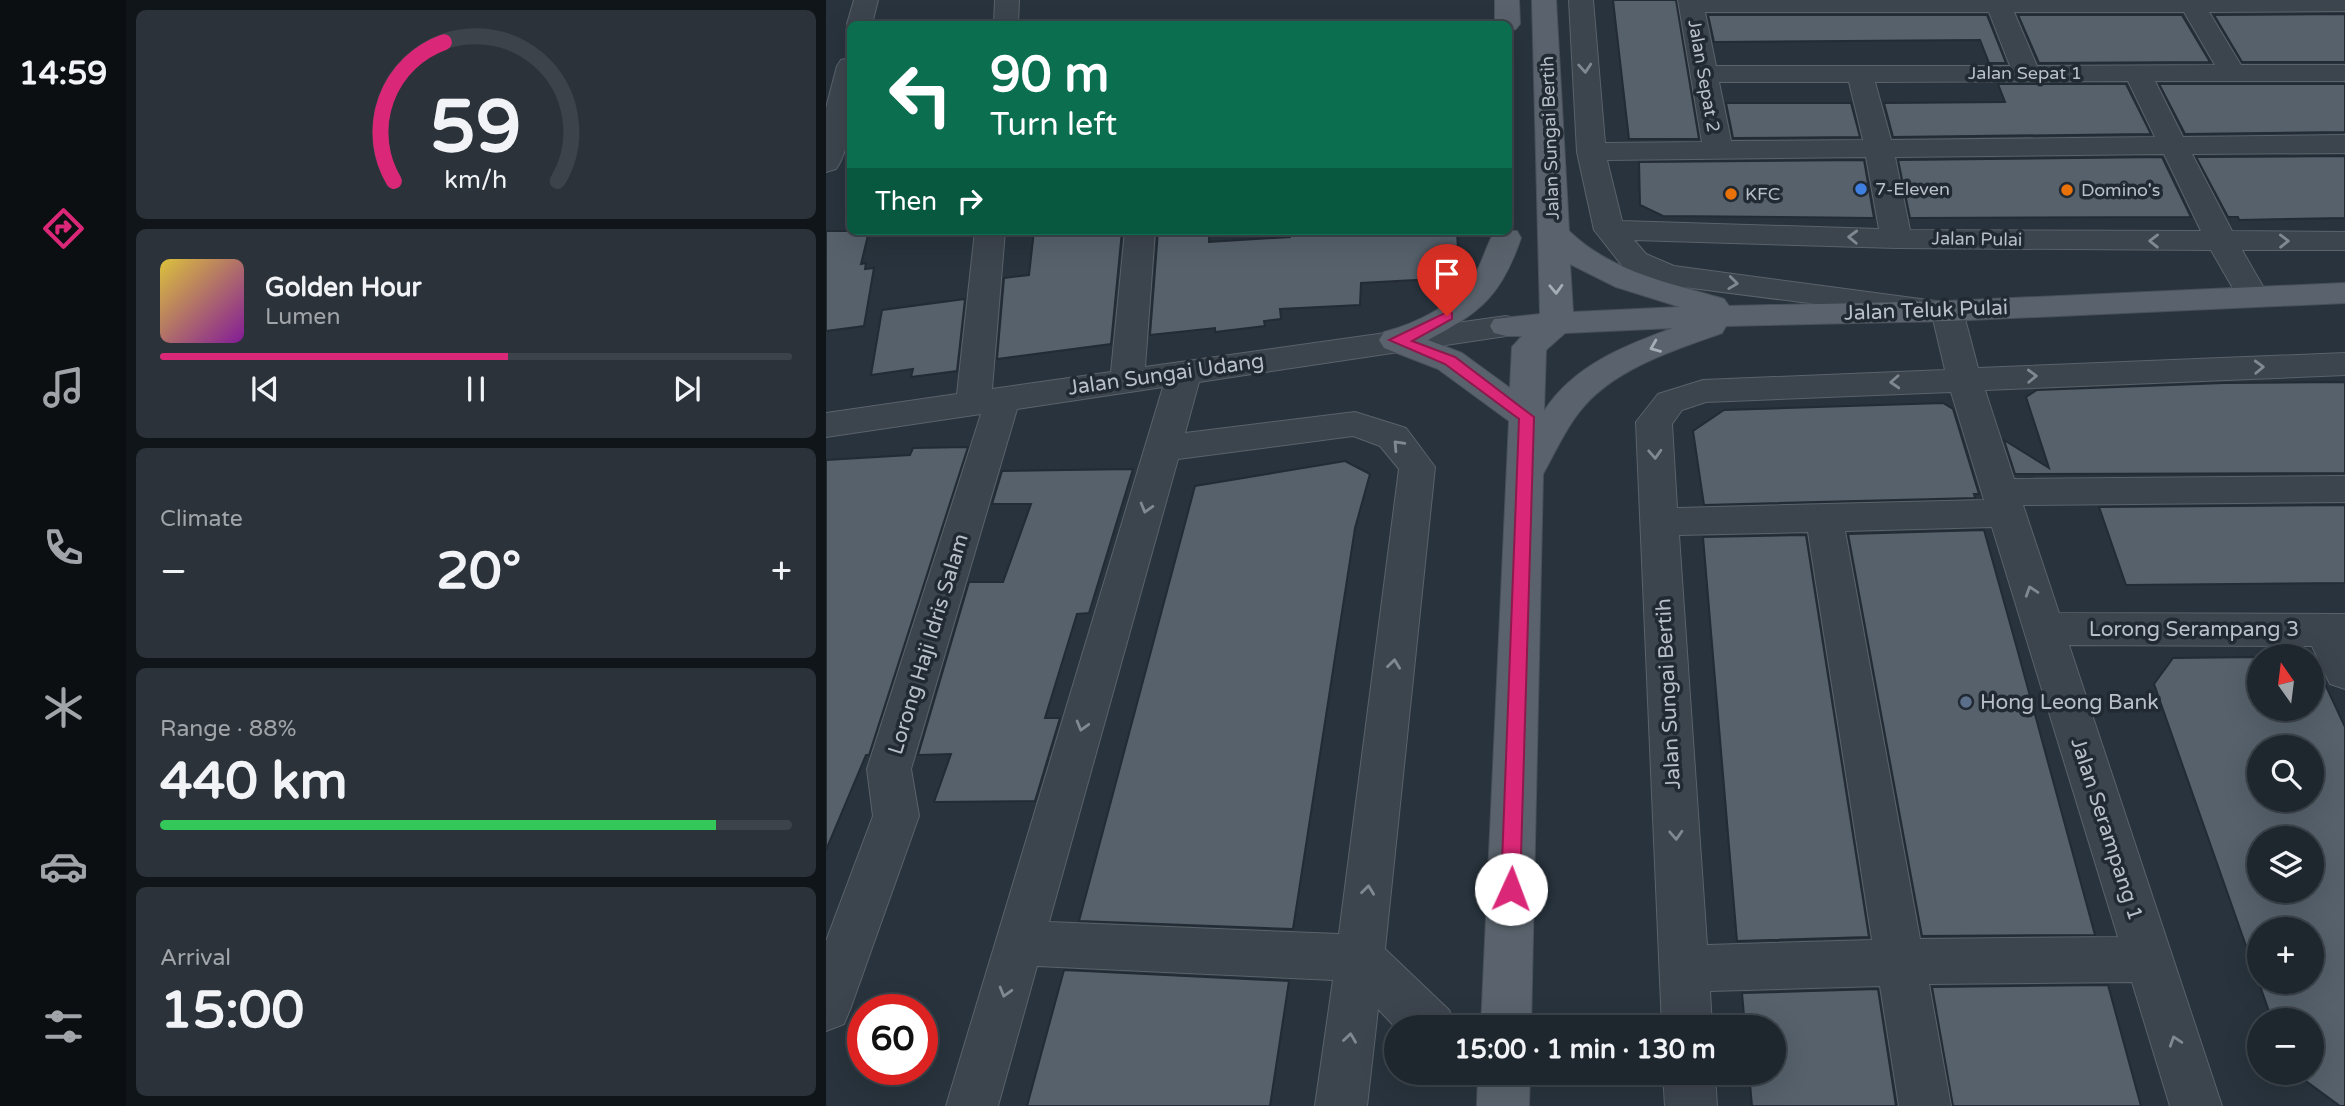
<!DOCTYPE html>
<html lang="en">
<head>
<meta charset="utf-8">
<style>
	body { margin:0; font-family:"Varela Round",sans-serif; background:#2b323a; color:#f1f3f6; height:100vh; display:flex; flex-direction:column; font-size:26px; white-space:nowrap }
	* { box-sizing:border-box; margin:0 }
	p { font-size:23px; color:#a1a5aa }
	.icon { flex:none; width:38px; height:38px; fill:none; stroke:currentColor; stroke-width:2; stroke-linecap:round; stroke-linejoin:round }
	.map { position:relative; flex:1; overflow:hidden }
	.side { display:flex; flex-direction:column; gap:10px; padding:10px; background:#101519; width:700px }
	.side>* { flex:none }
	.hud { position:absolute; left:21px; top:21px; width:665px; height:214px; border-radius:10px; box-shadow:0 7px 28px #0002,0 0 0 2px #3c434a; background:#0b6e4f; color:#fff; overflow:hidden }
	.needle { width:46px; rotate:346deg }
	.controls { position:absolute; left:1421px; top:644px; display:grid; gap:14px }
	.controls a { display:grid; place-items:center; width:77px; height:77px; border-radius:50%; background:#1e262e; box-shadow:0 7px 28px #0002,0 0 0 2px #3c434a; font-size:35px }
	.speed { position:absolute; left:21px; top:994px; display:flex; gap:14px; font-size:35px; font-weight:700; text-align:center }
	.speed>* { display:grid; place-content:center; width:91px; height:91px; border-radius:50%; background:#1e262e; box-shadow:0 7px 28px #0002,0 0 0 2px #3c434a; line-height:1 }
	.speed .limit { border:10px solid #d22; background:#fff; color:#111 }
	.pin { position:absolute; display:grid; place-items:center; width:60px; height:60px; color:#fff; margin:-72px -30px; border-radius:50% 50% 50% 0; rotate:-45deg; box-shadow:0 0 7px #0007 }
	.pin .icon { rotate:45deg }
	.me { position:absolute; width:77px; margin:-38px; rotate:2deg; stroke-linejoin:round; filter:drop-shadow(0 0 5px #0008) }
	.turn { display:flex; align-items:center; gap:24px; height:147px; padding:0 28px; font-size:32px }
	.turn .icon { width:91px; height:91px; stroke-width:2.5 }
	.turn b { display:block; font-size:49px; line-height:60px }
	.then { display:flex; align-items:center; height:66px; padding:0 28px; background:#0003; gap:14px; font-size:26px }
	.big { font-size:52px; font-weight:700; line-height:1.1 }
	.side .widget { flex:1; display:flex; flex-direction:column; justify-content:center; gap:10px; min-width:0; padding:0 24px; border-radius:10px; background:#2b323a }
	.side .dial { align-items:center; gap:0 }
	.dial svg { height:182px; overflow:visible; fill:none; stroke:#3c434a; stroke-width:7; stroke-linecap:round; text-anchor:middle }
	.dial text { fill:#f1f3f6; stroke:none }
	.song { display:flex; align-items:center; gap:21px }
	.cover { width:84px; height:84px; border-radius:10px; background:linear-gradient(135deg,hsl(50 70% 55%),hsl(290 70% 35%)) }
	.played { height:7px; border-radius:4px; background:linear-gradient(90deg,#db2777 55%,#3c434a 55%) }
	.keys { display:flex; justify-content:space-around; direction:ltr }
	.heat { display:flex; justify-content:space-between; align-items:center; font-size:38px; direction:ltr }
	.charge { height:10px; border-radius:5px; background:linear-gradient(90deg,#34c759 88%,#3c434a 0) }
	.trip { position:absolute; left:558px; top:1015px; width:402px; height:70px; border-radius:35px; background:#1e262e; box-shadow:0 7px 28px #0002,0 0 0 2px #3c434a; font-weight:700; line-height:70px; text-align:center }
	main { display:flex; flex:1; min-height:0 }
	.dock { display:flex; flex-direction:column; width:126px; justify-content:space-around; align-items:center; background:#0c0f12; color:#a1a5aa }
	.dock .icon { width:49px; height:49px }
	.dock .on { color:#db2777 }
	.dock b { font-size:32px; color:#f1f3f6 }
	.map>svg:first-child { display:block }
	.building { fill:#56616c; stroke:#232b34; stroke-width:2; fill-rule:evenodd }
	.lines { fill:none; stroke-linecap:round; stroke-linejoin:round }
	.minor-casing { stroke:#5a626b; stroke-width:2 }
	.major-casing { stroke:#485059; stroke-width:2 }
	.minor { fill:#3c444d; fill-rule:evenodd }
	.major { fill:#5a636d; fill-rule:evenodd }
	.oneway { stroke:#808891 }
	.oneway2 { stroke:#a5adb6 }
	.route { fill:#db2777; stroke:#8e194d; stroke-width:2 }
	.shop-dot { fill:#3f7fe0; stroke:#212932; stroke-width:2.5 }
	.food-dot { fill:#e8710a; stroke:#212932; stroke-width:2.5 }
	.service-dot { fill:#5c6f8a; stroke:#212932; stroke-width:2.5 }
	.labels { text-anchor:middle; stroke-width:7; stroke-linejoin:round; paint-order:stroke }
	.far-street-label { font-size:18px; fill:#b8bfc8; stroke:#212932 }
	.far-poi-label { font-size:18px; fill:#b8bfc8; stroke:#212932; text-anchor:start }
	.street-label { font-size:21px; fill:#b8bfc8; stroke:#212932 }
	.poi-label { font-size:21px; fill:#b8bfc8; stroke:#212932; text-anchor:start }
</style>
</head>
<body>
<main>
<nav class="dock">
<b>14:59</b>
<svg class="icon on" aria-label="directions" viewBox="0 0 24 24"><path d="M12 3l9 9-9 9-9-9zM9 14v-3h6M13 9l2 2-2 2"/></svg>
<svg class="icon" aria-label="music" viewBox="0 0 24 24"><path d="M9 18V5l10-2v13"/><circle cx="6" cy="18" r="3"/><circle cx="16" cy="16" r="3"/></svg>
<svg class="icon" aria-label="phone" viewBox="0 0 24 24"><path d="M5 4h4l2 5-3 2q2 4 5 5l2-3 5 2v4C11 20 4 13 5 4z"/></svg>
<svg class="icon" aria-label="climate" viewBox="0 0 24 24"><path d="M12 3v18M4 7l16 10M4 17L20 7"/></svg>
<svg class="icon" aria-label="car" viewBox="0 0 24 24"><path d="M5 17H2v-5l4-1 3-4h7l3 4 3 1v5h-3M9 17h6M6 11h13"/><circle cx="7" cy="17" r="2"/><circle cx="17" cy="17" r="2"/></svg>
<svg class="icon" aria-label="filters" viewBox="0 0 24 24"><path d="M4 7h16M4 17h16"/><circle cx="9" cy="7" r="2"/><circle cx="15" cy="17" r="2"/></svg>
</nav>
<section class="side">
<div class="widget dial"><svg viewBox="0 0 100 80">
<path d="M14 69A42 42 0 1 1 86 69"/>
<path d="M14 69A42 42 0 0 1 36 8" stroke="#db2777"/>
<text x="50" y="56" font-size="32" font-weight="700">59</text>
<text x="50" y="72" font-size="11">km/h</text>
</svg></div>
<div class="widget">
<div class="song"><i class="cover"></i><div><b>Golden Hour</b><p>Lumen</p></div></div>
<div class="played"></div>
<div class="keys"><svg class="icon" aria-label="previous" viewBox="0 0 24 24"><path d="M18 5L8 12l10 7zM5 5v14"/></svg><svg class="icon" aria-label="pause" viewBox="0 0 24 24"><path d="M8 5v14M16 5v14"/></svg><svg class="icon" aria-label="next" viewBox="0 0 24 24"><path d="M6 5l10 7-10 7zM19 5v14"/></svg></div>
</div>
<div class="widget"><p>Climate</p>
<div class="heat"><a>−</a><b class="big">20°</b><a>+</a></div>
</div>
<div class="widget"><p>Range · 88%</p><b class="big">440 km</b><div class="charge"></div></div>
<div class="widget"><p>Arrival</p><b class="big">15:00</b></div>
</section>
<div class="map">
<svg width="1519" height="1106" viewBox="0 0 1519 1106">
	<rect width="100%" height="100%" fill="#28333d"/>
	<g class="building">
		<path d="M787,0H850L873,139H803Z"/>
		<path d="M1519,14V62H1416L1388,15Z"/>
		<path d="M882,15H1161L1180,63H1163L1154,40L888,42Z"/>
		<path d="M1192,15H1356L1384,62L1213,63Z"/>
		<path d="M1172,84H1300L1325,134L1067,137L1058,103L1179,102Z"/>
		<path d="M1333,84H1519V132L1359,134Z"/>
		<path d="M900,103H1025L1034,137L907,138Z"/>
		<path d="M1519,156V218L1413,220L1412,217H1402L1370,157Z"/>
		<path d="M1336,157L1365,217L1084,218L1072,160Z"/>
		<path d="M1038,160L1048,218L837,216L814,205L813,162Z"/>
		<path d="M0,231H43L35,264L40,263L39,269L48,268L38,326L0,331Z"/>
		<path d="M208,231H296L285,344L171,359L178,278L203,275Z"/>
		<path d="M332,231H383V242L464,237V231H631L633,268L608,279L535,283L534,305L454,309L455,319L438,321L439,326L389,332V328L324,335Z"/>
		<path d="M139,299L131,371L85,377L87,369L45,375L56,310Z"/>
		<path d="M1519,382V473L1189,474L1178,440L1223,468L1200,397L1211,390L1398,383Z"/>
		<path d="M1117,403L1127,409L1153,494H1148L1149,498L878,505L867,431L898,410Z"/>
		<path d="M142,447L43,755H40L0,850V460L84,455L87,448Z"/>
		<path d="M519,461L544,474L529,528L467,929L253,921L369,486Z"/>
		<path d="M307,469L263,613L251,614L219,718H234L209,801L108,802L125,754L92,755L143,582H177L205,504H166L176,471Z"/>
		<path d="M1519,505V583L1300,585L1273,507Z"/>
		<path d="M1158,530L1192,652L1269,935L1096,936L1022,534Z"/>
		<path d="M980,535L1043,937L911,941L877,537Z"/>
		<path d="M1486,656L1519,727V1106H1514L1469,1073H1486V1020H1446L1328,684L1347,658L1433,657V709H1486ZM1433,747H1486V800H1433ZM1433,838H1486V891H1433ZM1433,929H1486V982H1433Z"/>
		<path d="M238,970L463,981L444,1106H201Z"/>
		<path d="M1282,985L1315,1106H1127L1106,987Z"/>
		<path d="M1052,989L1070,1106H926L923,1073H948V1027H919L916,993Z"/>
	</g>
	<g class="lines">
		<defs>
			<g id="minor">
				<path d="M28,0H52L46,24H24V29L21,24Z"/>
				<path d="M169,0H193L192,24H168Z"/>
				<path d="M743,0H767L779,143L876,142L852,0H1519V11L1383,12L1415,65H1519V81H1329L1357,137L1519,135V153L1366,154L1406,231L1519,232V250H1416L1443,297L1438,304L1427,307L1416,304L1385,250L1070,248L808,240L820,254L848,266L1132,304L1137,311L1152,368L1519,353V375L1159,390L1188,479L1519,476V502L1197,505L1233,613L1519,614V689L1504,684L1486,646L1243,645L1396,1106H1344L1306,982L1103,984L1125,1106H1073L1054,986L884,991L886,1027H836L810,422L832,394L877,380L1119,370L1107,319L842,285L798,268L768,230L751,152ZM879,12H1163L1184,66H890ZM1188,12H1358L1389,65L1211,66ZM1302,81L1329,137L1065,140L1049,82ZM893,82H1023L1037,140L905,141ZM1338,154L1375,231L1084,230L1069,157ZM1040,157L1053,229L796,221L781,160ZM1125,392L1158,500L851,508L846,424L856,410L880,402ZM1166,527L1292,937L1094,939L1019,531ZM982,532L1046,940L881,945L853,535Z"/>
				<path d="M24,58C27,88 28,144 10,169L0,172V108L11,66L15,60Z"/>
				<path d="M149,231H179L166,389L285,372L299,231H329L319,367L680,316L692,319L696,326L692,333L680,336L373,382L359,433L529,412L580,428L609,467L559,949L623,1010L630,1027L570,1028L552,1009L541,1106H489L507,980L211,966L172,1106H120L337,387L191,409L85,769L93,816L25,1007L18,1024L0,1031V941L47,816L41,769L155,414L0,437V413L131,394ZM527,436L554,446L573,469L513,934L223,922L352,459Z"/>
				<path d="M837,1073H889L891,1106H839Z"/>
			</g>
			<g id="major">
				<path d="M669,0H693L694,24L690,29L682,31V24H669Z"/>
				<path d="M706,0H730L743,231C785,272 844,283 898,299L903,306L1121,301L1519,283V303L1121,321L900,326L896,333C849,350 793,367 759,405C741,425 730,451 717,474L705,1027H655L683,421L612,369L558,348L553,340L558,332C589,324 631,304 648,276C657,262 660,245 669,231H691L695,238C675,296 655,312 602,340L636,353L684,388L686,347L696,336H680L668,333L664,326L668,319L714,314ZM744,264L790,287L854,307L747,312ZM847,328C798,346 748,365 718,411L720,350L739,333Z"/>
				<path d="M652,1073H704L703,1106H651Z"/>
			</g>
		</defs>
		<use href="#minor" class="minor-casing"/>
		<use href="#major" class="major-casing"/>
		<use href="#minor" class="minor"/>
		<use href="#major" class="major"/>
	</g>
	<defs><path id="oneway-chevron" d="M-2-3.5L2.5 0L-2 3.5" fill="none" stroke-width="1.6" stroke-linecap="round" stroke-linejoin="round" transform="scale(1.75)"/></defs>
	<g class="oneway">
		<use href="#oneway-chevron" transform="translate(759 68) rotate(86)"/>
		<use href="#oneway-chevron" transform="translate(1027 237) rotate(-178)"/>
		<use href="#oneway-chevron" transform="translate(1328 241) rotate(-179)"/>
		<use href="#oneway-chevron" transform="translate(1458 241) rotate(-1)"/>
		<use href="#oneway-chevron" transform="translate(907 283) rotate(7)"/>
		<use href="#oneway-chevron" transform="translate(1433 367) rotate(-2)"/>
		<use href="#oneway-chevron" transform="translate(1206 376) rotate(-2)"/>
		<use href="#oneway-chevron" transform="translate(1069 382) rotate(177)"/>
		<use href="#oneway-chevron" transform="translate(572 445) rotate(-133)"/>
		<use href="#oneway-chevron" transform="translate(829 454) rotate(87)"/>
		<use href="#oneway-chevron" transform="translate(320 508) rotate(106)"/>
		<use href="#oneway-chevron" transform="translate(1205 591) rotate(-108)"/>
		<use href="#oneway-chevron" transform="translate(568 664) rotate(-83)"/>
		<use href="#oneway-chevron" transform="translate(256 726) rotate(106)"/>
		<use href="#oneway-chevron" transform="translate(850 835) rotate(87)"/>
		<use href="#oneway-chevron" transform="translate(542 890) rotate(-83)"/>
		<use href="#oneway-chevron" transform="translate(179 992) rotate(106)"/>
		<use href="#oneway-chevron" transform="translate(524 1038) rotate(-82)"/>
		<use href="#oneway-chevron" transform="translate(1349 1041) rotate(-108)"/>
	</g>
	<g class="oneway2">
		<use href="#oneway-chevron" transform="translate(730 289) rotate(88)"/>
		<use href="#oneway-chevron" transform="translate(829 347) rotate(158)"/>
	</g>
	<path class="route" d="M621,312L626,313V319L586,341L629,357L708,417L694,889L691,895L685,898L678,895L675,889L693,419L619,364L563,340Z"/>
	<circle class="shop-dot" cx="1035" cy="189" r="7"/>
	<g class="food-dot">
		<circle cx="1241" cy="190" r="7"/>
		<circle cx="905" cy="194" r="7"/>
	</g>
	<circle class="service-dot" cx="1140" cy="702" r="7"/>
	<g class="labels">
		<g class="far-street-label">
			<text x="1199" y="79">Jalan Sepat 1</text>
			<text transform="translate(878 76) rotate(80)" y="6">Jalan Sepat 2</text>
			<text transform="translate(724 138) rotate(-92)" y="6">Jalan Sungai Bertih</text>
			<text transform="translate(1151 239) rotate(1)" y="6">Jalan Pulai</text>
		</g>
		<g class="far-poi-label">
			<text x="1049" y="195">7-Eleven</text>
			<text x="1255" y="196">Domino's</text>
			<text x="919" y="200">KFC</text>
		</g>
		<g class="street-label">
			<text transform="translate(1100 310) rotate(-2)" y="7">Jalan Teluk Pulai</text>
			<text transform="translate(340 374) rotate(-8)" y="7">Jalan Sungai Udang</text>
			<text x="1368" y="636">Lorong Serampang 3</text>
			<text transform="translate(102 644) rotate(-73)" y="7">Lorong Haji Idris Salam</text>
			<text transform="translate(842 694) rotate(-93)" y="7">Jalan Sungai Bertih</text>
			<text transform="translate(1281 829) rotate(72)" y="7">Jalan Serampang 1</text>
		</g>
		<g class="poi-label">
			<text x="1154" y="709">Hong Leong Bank</text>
		</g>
	</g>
</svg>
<div class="controls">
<a><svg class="needle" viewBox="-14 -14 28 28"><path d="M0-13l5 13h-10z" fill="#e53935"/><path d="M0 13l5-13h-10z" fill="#a1a5aa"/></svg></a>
<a><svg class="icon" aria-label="search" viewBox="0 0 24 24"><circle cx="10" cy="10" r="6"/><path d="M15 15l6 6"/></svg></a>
<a><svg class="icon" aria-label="layers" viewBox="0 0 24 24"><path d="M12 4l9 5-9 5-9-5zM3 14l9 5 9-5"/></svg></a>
<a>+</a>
<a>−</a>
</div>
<div class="speed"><div class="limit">60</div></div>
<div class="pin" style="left:621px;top:316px;background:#d93025"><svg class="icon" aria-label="arrive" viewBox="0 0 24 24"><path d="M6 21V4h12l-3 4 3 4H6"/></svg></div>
<svg class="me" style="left:685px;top:889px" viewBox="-20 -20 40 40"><circle r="19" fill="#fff"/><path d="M0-13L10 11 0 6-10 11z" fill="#db2777"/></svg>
<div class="trip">15:00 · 1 min · 130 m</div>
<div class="hud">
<div class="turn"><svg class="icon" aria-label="left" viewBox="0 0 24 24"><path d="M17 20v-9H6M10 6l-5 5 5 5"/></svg><div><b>90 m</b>Turn left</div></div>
<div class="then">Then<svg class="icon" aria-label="right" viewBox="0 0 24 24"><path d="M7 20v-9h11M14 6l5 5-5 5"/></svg></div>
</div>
</div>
</main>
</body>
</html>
